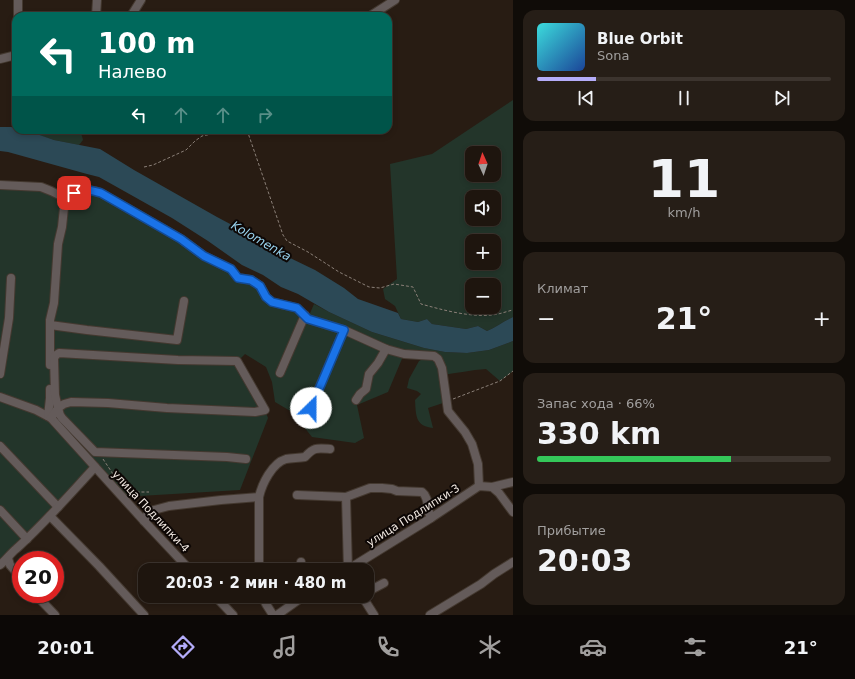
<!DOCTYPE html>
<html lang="ru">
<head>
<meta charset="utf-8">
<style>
	body { margin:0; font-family:"DejaVu Sans",sans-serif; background:#261e17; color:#f1f3f6; height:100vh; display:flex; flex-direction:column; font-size:15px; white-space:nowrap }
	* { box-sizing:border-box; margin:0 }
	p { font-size:13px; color:#a19f9e }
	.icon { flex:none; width:22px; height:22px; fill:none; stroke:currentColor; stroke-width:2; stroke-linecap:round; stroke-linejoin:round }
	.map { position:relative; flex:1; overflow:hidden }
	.panel { display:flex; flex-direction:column; gap:10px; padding:10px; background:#100c08; width:342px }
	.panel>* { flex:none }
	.top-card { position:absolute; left:12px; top:12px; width:380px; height:122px; border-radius:12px; box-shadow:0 2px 6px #0003,0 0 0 1px #3c342e; background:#00695c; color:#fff; overflow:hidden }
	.needle { width:26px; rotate:357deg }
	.tools { position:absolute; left:465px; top:146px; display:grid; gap:8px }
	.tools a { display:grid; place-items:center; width:36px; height:36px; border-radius:8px; background:#1e150e; box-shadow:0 2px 6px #0003,0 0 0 1px #3c342e; font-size:20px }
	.speed { position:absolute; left:12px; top:551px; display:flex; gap:8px; font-size:20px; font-weight:700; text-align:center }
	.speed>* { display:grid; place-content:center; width:52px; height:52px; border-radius:50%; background:#1e150e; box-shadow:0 2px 6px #0003,0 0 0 1px #3c342e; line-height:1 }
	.speed .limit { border:6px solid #d22; background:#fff; color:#111 }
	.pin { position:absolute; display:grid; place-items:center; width:34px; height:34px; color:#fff; margin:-17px; border-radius:8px; box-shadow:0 2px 6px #0006 }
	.me { position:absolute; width:44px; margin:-22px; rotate:23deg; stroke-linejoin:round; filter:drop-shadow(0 0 3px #0008) }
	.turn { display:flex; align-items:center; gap:14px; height:84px; padding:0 20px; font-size:18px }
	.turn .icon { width:52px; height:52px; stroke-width:2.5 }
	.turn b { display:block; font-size:28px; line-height:34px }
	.lanes { display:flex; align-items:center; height:38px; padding:0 20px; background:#0003; justify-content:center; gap:20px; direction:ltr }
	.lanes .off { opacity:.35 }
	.big { font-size:30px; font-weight:800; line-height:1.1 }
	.panel .tile { flex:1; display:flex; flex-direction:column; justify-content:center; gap:6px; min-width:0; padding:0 14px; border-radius:12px; background:#261e17 }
	.panel .dial { align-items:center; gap:0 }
	.dial b { font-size:52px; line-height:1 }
	.song { display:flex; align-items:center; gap:12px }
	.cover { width:48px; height:48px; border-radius:6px; background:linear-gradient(135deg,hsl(180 70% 55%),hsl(220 70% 35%)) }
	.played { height:4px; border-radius:2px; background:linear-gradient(90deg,#b4acf9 20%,#3c342e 20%) }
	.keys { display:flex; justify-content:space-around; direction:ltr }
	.heat { display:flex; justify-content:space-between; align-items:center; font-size:22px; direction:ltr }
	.charge { height:6px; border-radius:3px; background:linear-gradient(90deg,#34c759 66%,#3c342e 0) }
	.trip { position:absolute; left:138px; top:563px; width:236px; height:40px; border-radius:12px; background:#1e150e; box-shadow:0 2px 6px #0003,0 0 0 1px #3c342e; font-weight:800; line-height:40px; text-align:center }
	.dock { display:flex; height:64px; justify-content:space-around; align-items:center; background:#0c0806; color:#a19f9e }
	.dock .icon { width:28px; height:28px }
	.dock .current { color:#b4acf9 }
	.dock b { font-size:18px; color:#f1f3f6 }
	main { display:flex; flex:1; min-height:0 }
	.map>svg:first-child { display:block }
	.green { fill:#23352a; fill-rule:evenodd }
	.water { fill:#2c4956 }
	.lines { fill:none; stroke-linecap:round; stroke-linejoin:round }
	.minor-casing { stroke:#443930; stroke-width:10 }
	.path { stroke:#8b8078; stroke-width:1; stroke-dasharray:3 2; stroke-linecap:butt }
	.minor { stroke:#645b5a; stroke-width:8 }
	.route-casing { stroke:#114b97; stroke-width:10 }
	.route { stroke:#1a73e8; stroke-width:7 }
	.labels { text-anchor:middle; stroke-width:4; stroke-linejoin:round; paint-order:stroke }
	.street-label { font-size:11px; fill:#f3eae3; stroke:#0d0705 }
	.water-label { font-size:12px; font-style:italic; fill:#9bd6f1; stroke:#0d0705 }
</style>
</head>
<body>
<main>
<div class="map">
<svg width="513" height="615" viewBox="0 0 513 615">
	<rect width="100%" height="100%" fill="#281c13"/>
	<g class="green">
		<path d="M513,100V317C504,321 496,327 487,331L478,326L466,329L432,324L427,319L418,322L401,319L395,306L385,299L383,289L397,279L390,164L432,154ZM472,153H494V175H472ZM472,197H494V219H472ZM472,241H494V263H472ZM472,285H494V307H472Z"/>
		<path d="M22,130H77C81,132 82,136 83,140L79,145L54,140Z"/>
		<path d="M0,185L32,186L65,198L82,189L101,193L238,278L251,280L266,297L297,308L308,318L314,304L329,312L372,332L424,348L445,352L467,353L489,350L513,341V371L500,381L486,369C471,370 457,373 443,375V403L428,408L433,428C415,426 416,415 415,400L421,394L417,391L407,388L409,379L419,361L425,358L404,354L388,392L357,405L364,438L355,443L312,437L292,412L275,402L272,382L266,367L245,354L238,361L265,410L268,418L240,490L123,497L95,467L0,565Z"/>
	</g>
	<path class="water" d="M0,127H11L16,128V130H22L31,132L54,140L100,149L134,170L217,217L268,244L288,257L315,270L344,288L358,299L398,313L401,319L418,322L427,319L432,324L466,329L478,326L487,331C496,327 504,321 513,317V341L489,350L467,353L445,352L424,348L372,332L329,312L298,294L281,287L263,275L242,265L208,241L172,218L140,200L99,177L87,174L8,152L0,151Z"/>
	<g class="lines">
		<defs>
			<g id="minor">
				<path d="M18,16V0"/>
				<path d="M96,16L97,0"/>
				<path d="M131,16L141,0"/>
				<path d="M370,16L395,0"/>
				<path d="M0,59L16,55"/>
				<path d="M0,185L41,187L51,191L65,198C82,189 82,187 101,193L181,239L204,256L231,269L238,278L251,280L260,286L266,297L272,302L297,308L308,319L344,330L386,349L404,354L434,356L438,359L442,368L448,411L465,432L472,444L478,464L479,486"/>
				<path d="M50,325L87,330L177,340L184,301"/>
				<path d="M50,365V320L54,303L58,244L62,227L65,198"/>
				<path d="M280,373L305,315"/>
				<path d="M0,374L9,318L11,278"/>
				<path d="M0,397L36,410L51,418L144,521L190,570"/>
				<path d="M356,400L360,394L366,389L369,374L378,363L386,349"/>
				<path d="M48,416L50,398V389"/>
				<path d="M51,418L58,408L55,395L54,358L56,355L59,353L178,360L237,361L265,410L255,412L167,408L108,403L71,402L64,404L58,408L60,415L62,418L95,452L227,457L246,459"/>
				<path d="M305,421L344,330"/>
				<path d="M0,446L58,507"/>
				<path d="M492,487L513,482"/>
				<path d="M297,495L346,497L370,488H382L392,489L397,491L422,492C430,498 426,509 431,518"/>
				<path d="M346,497L348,570"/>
				<path d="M0,510L27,539"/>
				<path d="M50,516L99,566L144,615"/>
				<path d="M144,521L147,515L154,510L169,506L221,500L259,497"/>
				<path d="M8,558L10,565L21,578"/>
				<path d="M0,565C6,560 10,554 16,549C44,524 69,495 95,467"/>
				<path d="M259,570V497C262,484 272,463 286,459C292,458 299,458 305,457C314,447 317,448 330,449"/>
				<path d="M300,570L301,562"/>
				<path d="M347,570L431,518L479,486L492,487L499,493L513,512"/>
				<path d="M367,592L384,583"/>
				<path d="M35,594L55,615"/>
				<path d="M215,596L233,615"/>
				<path d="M262,596L266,604L273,615"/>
				<path d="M362,596L374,615"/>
				<path d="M277,615L304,596"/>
				<path d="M430,615L481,584L494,574L513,562"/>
			</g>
		</defs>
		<use href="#minor" class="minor-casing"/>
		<g class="path">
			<path d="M247,130L283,235L287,241L308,252L339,272L369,287L380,288L394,284L413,287L421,304C443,310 475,319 498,314C503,313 508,311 513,310"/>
			<path d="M144,167L153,165L186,150L195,141L202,136L217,133L221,130"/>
			<path d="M453,399L500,381L513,371"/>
			<path d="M103,459L117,480L128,492H149"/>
		</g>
		<use href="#minor" class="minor"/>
	</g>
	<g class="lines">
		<defs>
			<path id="route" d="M74,193C85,188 90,190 101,193L181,239L204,256L231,269L238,278L251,280L260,286L266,297L272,302L297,308L308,319L344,330L311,408"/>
		</defs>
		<use href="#route" class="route-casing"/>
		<use href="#route" class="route"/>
	</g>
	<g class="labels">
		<g class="street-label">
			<text transform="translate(151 511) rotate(47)" y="4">улица Подлипки-4</text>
			<text transform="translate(413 515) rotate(-32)" y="4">улица Подлипки-3</text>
		</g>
		<g class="water-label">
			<text transform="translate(261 241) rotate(30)" y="4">Kolomenka</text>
		</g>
	</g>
</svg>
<div class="tools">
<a><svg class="needle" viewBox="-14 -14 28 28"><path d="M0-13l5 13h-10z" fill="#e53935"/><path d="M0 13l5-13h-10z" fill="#a19f9e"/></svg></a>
<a><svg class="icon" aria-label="sound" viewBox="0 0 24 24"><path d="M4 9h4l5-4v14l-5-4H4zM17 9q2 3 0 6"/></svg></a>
<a>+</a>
<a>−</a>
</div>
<div class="speed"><div class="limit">20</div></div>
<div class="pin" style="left:74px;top:193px;background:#d93025"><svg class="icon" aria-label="arrive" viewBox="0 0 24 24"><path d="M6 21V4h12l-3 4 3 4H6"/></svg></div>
<svg class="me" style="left:311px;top:408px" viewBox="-20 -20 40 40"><circle r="19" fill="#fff"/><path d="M0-13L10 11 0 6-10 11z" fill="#1a73e8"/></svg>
<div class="trip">20:03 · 2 мин · 480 m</div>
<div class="top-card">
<div class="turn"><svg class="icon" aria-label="left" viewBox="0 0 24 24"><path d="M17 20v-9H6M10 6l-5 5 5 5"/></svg><div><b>100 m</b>Налево</div></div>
<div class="lanes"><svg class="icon" aria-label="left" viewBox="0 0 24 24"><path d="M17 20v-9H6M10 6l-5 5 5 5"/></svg><svg class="icon off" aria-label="ahead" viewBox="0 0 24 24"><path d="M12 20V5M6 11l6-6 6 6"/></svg><svg class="icon off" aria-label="ahead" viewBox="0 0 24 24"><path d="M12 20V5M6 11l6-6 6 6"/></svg><svg class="icon off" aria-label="right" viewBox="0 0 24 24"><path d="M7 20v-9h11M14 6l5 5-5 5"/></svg></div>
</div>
</div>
<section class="panel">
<div class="tile">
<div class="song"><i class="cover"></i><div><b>Blue Orbit</b><p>Sona</p></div></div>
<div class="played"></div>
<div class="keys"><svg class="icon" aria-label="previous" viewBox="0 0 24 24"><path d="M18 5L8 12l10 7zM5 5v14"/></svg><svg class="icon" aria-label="pause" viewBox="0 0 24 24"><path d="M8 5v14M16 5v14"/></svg><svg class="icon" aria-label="next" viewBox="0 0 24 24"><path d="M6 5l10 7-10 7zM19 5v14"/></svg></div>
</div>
<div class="tile dial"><b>11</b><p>km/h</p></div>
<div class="tile"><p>Климат</p>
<div class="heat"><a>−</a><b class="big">21°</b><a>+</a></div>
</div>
<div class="tile"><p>Запас хода · 66%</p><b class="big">330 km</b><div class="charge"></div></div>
<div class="tile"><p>Прибытие</p><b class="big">20:03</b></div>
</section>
</main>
<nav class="dock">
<b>20:01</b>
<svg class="icon current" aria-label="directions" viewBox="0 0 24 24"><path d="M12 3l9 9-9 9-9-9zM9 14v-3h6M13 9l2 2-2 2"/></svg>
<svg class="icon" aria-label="music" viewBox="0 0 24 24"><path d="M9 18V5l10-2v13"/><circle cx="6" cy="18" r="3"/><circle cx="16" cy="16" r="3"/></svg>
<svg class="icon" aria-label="phone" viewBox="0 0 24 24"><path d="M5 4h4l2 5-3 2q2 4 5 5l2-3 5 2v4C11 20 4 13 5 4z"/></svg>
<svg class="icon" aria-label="climate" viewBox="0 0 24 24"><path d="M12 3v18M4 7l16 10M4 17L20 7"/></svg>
<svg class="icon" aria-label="car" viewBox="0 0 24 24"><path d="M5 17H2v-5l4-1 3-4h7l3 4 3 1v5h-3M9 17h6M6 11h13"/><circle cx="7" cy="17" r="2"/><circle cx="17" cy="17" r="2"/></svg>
<svg class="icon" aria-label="filters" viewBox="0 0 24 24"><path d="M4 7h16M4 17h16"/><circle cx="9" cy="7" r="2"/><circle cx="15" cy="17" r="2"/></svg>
<b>21°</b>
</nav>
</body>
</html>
